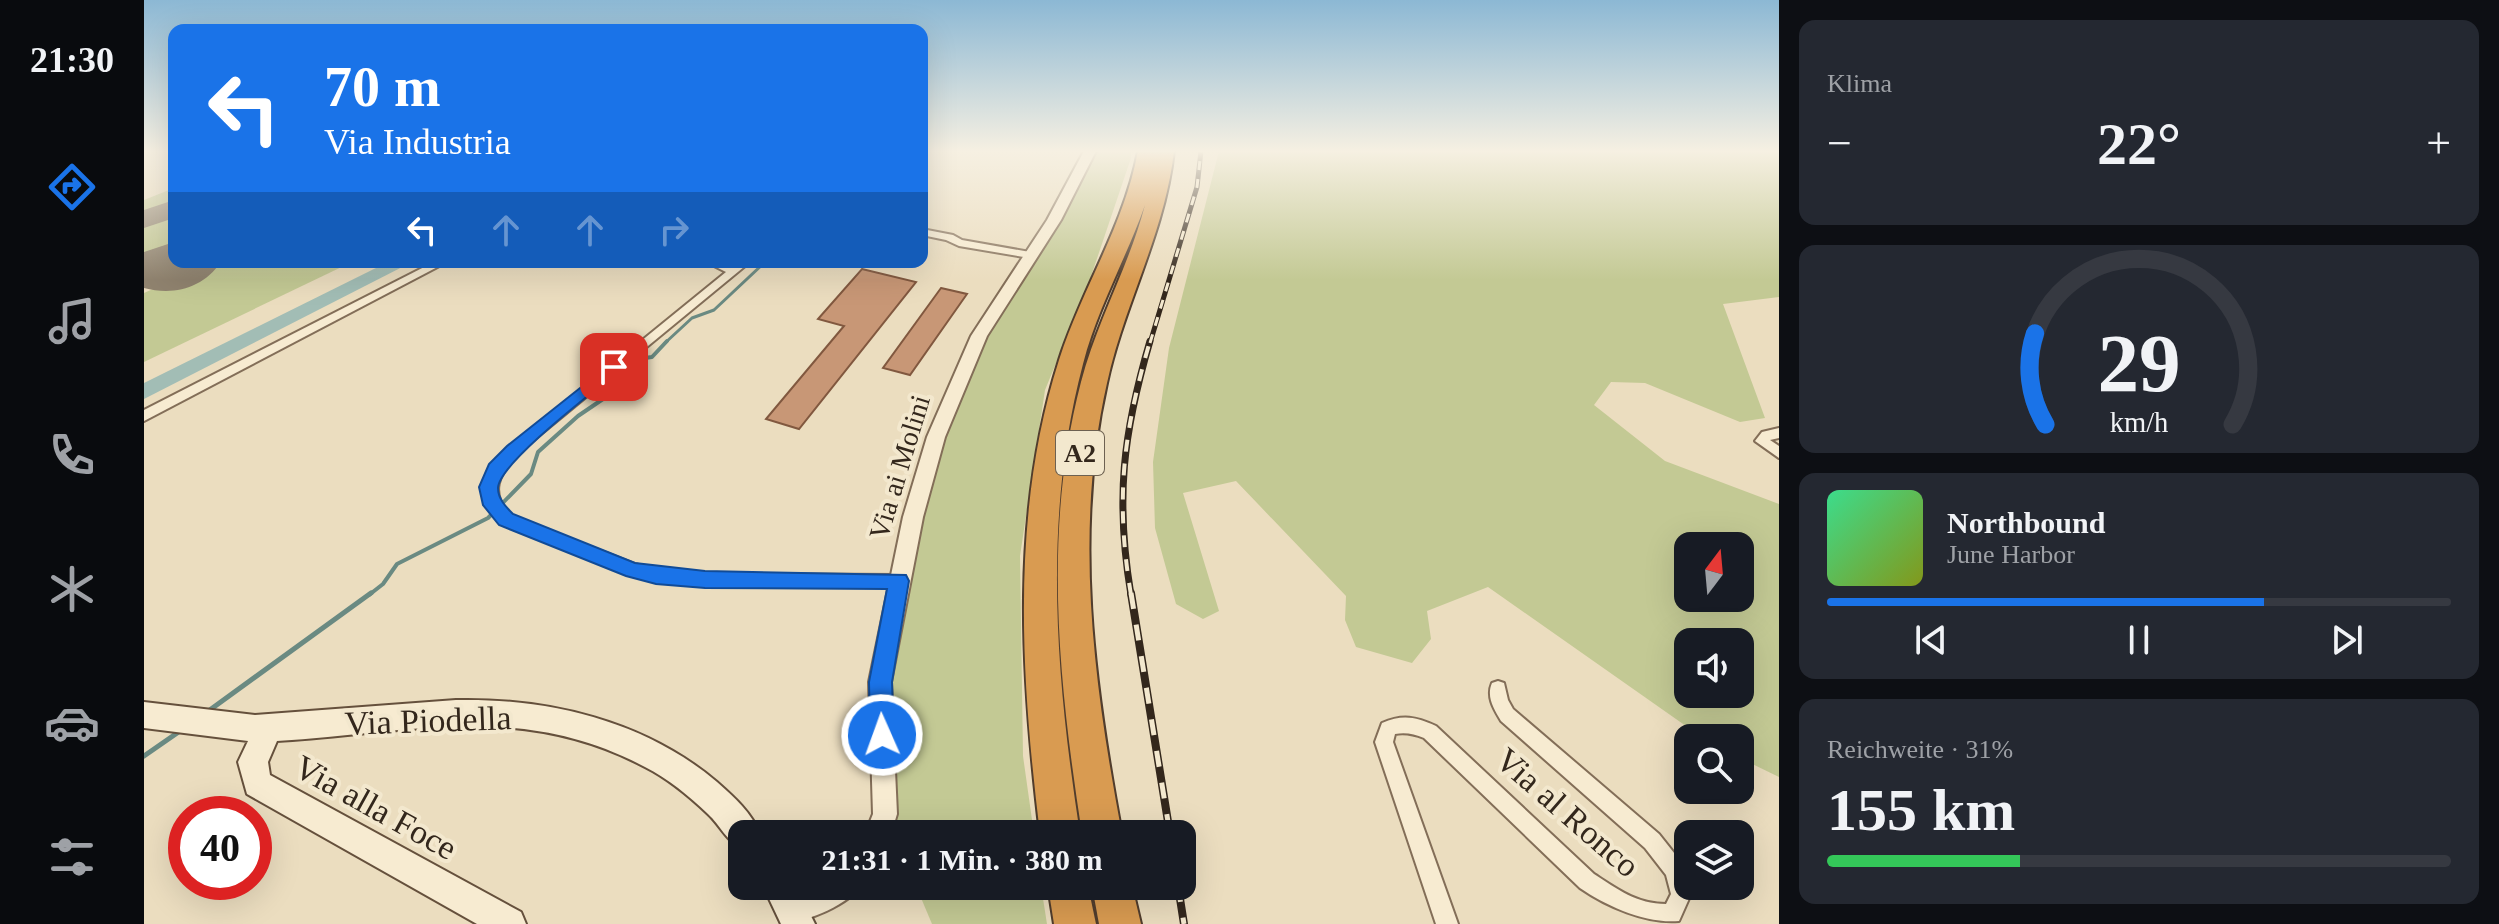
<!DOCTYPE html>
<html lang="de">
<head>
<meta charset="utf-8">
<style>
	body { margin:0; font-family:Georgia,serif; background:#242831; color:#f1f3f6; height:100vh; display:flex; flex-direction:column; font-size:30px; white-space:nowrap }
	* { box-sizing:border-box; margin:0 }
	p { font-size:26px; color:#9ea1a6 }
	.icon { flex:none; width:44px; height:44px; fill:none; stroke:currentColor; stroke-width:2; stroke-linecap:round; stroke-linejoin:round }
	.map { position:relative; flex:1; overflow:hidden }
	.drawer { display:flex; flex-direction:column; gap:20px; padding:20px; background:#0d0f14; width:720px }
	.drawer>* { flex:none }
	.guide { position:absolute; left:24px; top:24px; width:760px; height:244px; border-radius:16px; box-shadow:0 8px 32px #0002; background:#1a73e8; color:#fff; overflow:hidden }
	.needle { width:52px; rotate:16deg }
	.fabs { position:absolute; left:1530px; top:532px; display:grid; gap:16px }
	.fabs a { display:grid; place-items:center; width:80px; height:80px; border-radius:16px; background:#171b24; box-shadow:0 8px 32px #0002; font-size:40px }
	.speed { position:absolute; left:24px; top:796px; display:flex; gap:16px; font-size:40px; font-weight:700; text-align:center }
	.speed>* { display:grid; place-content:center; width:104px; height:104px; border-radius:50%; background:#171b24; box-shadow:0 8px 32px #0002; line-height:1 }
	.speed .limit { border:12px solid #d22; background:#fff; color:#111 }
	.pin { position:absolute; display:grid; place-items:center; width:68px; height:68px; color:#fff; margin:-34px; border-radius:16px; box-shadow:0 4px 12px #0006 }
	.me { position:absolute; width:88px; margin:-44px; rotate:358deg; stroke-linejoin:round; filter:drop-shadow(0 0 6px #0008) }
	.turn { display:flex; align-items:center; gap:28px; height:168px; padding:0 24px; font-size:36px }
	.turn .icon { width:104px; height:104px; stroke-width:2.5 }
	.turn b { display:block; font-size:56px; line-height:68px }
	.lanes { display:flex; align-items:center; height:76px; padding:0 24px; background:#0003; justify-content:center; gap:40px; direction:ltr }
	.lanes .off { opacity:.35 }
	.big { font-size:60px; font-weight:600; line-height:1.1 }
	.drawer .widget { flex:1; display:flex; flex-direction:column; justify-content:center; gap:12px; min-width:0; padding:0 28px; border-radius:16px; background:#242831 }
	.drawer .dial { align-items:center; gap:0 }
	.dial svg { height:208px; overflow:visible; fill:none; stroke:#363941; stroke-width:7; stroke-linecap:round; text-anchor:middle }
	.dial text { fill:#f1f3f6; stroke:none }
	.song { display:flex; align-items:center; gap:24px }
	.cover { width:96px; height:96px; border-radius:12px; background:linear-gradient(135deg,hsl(150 70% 55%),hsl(70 70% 35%)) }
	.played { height:8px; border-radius:4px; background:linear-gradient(90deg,#1a73e8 70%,#363941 70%) }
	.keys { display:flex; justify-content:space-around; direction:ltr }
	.heat { display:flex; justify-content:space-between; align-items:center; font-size:44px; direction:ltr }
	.charge { height:12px; border-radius:6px; background:linear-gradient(90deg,#34c759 31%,#363941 0) }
	.trip { position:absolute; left:584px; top:820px; width:468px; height:80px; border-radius:16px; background:#171b24; box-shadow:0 8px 32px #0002; font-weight:600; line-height:80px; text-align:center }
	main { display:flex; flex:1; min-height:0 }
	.tabs { display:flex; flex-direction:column; width:144px; justify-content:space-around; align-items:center; background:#090b0e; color:#9ea1a6 }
	.tabs .icon { width:56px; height:56px }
	.tabs .selected { color:#1a73e8 }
	.tabs b { font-size:36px; color:#f1f3f6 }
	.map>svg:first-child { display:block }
	.green { fill:#c3c994; fill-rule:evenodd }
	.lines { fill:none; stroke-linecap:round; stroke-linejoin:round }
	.stream-far2 { stroke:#6a8a82; stroke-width:3 }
	.stream-far1 { stroke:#6a8a82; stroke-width:4 }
	.stream { stroke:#6a8a82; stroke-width:5 }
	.river { fill:#a2bdb5; fill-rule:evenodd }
	.taxiway { fill:#8f826e; fill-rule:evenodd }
	.runway { fill:#8f826e; fill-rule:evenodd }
	.building { fill:#c89776; stroke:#81583f; stroke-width:2 }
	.minor-casing { stroke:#836e58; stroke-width:4 }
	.tertiary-casing { stroke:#836e58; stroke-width:4 }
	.secondary-casing { stroke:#65503c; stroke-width:4 }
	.motorway-casing { stroke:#513d2d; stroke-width:4 }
	.minor { fill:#f7ebd1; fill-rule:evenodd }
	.tertiary { fill:#f7ebd1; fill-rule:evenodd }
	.secondary { fill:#f7ebd1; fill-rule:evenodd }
	.motorway { fill:#d99b51; fill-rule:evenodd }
	.rail-far2-casing { stroke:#33271c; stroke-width:5 }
	.rail-far1-casing { stroke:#33271c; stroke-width:7 }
	.rail-casing { stroke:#33271c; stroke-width:8 }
	.rail-far2 { stroke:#f3e8ce; stroke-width:3; stroke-dasharray:9; stroke-linecap:butt }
	.rail-far1 { stroke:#f3e8ce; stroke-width:4; stroke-dasharray:12; stroke-linecap:butt }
	.rail { stroke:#f3e8ce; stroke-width:5; stroke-dasharray:16; stroke-linecap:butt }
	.route { fill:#1a73e8; stroke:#114b97; stroke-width:2 }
	.labels { text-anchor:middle; stroke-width:8; stroke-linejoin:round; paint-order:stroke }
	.shield { fill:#f3e8ce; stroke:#6d6151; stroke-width:2 }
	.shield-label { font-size:26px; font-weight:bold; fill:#33271c }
	.street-label { font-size:28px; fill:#33271c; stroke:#f3e8ce }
	.near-street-label { font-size:34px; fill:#33271c; stroke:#f3e8ce }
</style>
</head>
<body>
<main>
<nav class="tabs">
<b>21:30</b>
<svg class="icon selected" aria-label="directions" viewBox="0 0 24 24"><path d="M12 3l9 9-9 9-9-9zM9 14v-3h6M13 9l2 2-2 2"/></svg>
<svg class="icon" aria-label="music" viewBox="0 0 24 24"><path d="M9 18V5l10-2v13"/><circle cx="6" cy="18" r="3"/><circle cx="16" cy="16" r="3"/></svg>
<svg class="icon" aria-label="phone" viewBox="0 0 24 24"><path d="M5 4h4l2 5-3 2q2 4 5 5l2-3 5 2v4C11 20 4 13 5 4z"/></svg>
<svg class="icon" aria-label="climate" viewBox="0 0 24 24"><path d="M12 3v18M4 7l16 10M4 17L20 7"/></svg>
<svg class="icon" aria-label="car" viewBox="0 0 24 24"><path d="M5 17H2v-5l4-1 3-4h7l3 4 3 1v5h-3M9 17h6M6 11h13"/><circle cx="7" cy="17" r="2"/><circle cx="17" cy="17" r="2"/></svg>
<svg class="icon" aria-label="filters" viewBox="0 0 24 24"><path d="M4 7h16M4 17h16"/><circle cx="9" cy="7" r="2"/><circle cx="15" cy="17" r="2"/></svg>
</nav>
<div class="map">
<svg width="1635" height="924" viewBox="0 0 1635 924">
	<rect width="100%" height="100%" fill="#ebddbf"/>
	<g class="green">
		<path d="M946,151H987V158L943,288L901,390L876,556L879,756L890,834H749L741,814L736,682L769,517L835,336Z"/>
		<path d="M1075,151H1635V297L1579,304L1621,418L1596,422L1501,383L1467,382L1450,405L1521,461L1635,504V777L1596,758V738H1559L1344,587L1283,611L1287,639L1268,663L1212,647L1201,620L1202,596L1092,481L1039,493L1075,611L1059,619L1032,604L1011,528L1009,462L1025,348ZM1544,546H1596V598H1544ZM1544,642H1596V694H1544Z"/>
		<path d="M30,188V253L0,266V200Z"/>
		<path d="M70,262H208L0,362V293Z"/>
		<path d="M772,886H897L903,924H788Z"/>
	</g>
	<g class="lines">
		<path class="stream-far2" d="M521,343L548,318L570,310L621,262"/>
		<path class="stream-far1" d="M225,595L239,584L253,564L344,518L387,474L394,452L434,416L487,380L501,358L508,357L523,341"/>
		<g class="stream">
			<path d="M63,712L227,593"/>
			<path d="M0,756L36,731"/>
		</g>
		<path class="river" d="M244,262H268L0,399V383Z"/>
		<path class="taxiway" d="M30,200V218L0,228V210Z"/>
		<path class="runway" d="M30,242V262H77C59,288 30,296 0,288V252Z"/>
	</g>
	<g class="building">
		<path d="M718,269L772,282L655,429L622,419L700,326L674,319Z"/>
		<path d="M797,288L823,294L766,375L739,368Z"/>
	</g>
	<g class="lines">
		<defs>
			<g id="minor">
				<path d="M778,229L809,235L818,240L886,252L891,255L886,258L815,246L802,240L778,235Z"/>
				<path d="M290,262H303L0,421V410Z"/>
				<path d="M562,262H577L589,267L594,262H606L374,453C355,475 344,492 367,516L491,564L512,570L561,574L755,575L761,576L763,581L761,586L755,587L561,586L512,582L483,574L357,524C333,499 336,481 357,455L582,272Z"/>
				<path d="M1635,428V438L1626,440L1635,446V458L1611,441L1618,432Z"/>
				<path d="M1354,681L1360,683L1364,700L1369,709L1515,834L1538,863L1547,894L1535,921C1502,924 1462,906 1436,888L1280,738C1270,734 1262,732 1251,734L1249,742L1314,924H1292L1231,742L1238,723C1259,714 1272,717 1292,726L1450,874C1473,889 1493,904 1522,904L1527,894L1522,875L1501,848L1357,721C1350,709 1342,697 1348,683Z"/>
			</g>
			<g id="tertiary">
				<path d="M940,151H952L917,220L843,336L801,437L779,517L747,682L753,814L747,834H721L729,814L725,682L759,517L783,437L827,336L903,220Z"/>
				<path d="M675,886H715C708,903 659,924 641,922L637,913L641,904Z"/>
			</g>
			<g id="secondary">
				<path d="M312,700C405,698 501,721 573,782C590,797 608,813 616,834H598V848C583,842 576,825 564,814C545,796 525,779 501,767C376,701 266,733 133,741L124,762L126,775L377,912L382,924H333L103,794L94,762L104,741L0,728V702L111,715Z"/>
				<path d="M619,886H652L671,924H637Z"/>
			</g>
			<g id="motorway">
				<path d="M994,151H1030C1021,233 980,304 963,383C929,533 950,685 978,834H938C915,684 898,531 937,382C953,321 985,266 1001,205C982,259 953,309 939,364C898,519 912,677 936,834H896C877,677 866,513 915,360C938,288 980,226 994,151Z"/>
				<path d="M904,886H944L952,924H910Z"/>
				<path d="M948,886H988L997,924H955Z"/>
			</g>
		</defs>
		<use href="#minor" class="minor-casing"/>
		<use href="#tertiary" class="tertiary-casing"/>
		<use href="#secondary" class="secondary-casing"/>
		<use href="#motorway" class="motorway-casing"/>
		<use href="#minor" class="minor"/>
		<use href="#tertiary" class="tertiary"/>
		<use href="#secondary" class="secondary"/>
		<use href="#motorway" class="motorway"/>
		<defs>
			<path id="rail-far2" d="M1006,343L1053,187L1057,151"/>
			<path id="rail-far1" d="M987,595C971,499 979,433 1006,341"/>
			<g id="rail">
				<path d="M987,593L1026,834"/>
				<path d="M1034,886L1040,924"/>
			</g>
		</defs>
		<use href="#rail-far2" class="rail-far2-casing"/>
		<use href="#rail-far1" class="rail-far1-casing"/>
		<use href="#rail" class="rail-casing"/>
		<use href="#rail-far2" class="rail-far2"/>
		<use href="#rail-far1" class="rail-far1"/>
		<use href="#rail" class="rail"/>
	</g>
	<linearGradient id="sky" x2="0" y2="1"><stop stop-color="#8cb8d4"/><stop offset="0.54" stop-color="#f6f0e2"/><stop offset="1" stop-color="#f6f0e2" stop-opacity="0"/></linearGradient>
	<rect width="1635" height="280" fill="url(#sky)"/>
	<path class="route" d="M470,361L476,363V370C453,389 355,463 354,488C354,499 362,507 369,514L491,563L561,571L762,575L765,581L748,682L750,735L746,743L738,746L730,743L726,735L725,682L743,589L561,588L512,584L482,576L355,525L339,505L335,487L345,464L363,446Z"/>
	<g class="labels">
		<rect class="shield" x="912" y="431" width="48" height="44" rx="6"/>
		<g class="shield-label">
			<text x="936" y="462">A2</text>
		</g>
		<g class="street-label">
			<text transform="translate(755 467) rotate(-73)" y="10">Via ai Molini</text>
		</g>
		<g class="near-street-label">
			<text transform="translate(284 720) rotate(-2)" y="12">Via Piodella</text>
			<text transform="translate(232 807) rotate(29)" y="12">Via alla Foce</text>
			<text transform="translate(1424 812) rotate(41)" y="12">Via al Ronco</text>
		</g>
	</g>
</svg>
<div class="fabs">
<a><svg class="needle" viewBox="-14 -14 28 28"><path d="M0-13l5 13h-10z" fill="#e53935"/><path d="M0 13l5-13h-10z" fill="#9ea1a6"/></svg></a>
<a><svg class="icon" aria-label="sound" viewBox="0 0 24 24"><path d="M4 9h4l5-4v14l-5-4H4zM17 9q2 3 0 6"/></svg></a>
<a><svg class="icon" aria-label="search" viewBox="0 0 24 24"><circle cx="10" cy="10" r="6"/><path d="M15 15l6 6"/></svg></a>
<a><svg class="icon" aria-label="layers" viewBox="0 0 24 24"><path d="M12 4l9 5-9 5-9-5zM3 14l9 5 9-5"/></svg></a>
</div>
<div class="speed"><div class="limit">40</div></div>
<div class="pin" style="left:470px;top:367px;background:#d93025"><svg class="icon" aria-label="arrive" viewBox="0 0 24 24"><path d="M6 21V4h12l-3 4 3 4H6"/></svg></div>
<svg class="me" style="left:738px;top:735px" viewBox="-20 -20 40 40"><circle r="17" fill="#1a73e8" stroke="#fff" stroke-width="3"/><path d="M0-11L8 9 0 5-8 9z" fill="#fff"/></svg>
<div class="trip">21:31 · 1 Min. · 380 m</div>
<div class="guide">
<div class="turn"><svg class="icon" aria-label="left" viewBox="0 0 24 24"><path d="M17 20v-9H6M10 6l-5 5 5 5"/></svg><div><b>70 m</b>Via Industria</div></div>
<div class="lanes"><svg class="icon" aria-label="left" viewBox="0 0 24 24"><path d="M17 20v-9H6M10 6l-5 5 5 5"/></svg><svg class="icon off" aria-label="ahead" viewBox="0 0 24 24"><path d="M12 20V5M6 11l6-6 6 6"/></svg><svg class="icon off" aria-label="ahead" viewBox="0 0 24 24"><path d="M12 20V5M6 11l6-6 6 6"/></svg><svg class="icon off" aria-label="right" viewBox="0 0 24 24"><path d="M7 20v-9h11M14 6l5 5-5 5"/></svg></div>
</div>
</div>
<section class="drawer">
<div class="widget"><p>Klima</p>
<div class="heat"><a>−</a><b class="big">22°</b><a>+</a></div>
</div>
<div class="widget dial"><svg viewBox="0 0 100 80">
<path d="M14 69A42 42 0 1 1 86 69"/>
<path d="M14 69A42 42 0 0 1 10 34" stroke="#1a73e8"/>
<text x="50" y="56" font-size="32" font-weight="700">29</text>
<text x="50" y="72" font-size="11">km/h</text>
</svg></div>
<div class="widget">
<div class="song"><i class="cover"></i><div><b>Northbound</b><p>June Harbor</p></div></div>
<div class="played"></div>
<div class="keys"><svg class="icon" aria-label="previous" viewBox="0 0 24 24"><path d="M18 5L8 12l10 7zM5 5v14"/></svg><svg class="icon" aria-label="pause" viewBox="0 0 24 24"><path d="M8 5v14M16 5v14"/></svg><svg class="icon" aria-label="next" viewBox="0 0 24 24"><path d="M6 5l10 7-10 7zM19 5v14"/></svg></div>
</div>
<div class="widget"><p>Reichweite · 31%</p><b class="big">155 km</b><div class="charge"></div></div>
</section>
</main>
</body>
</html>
